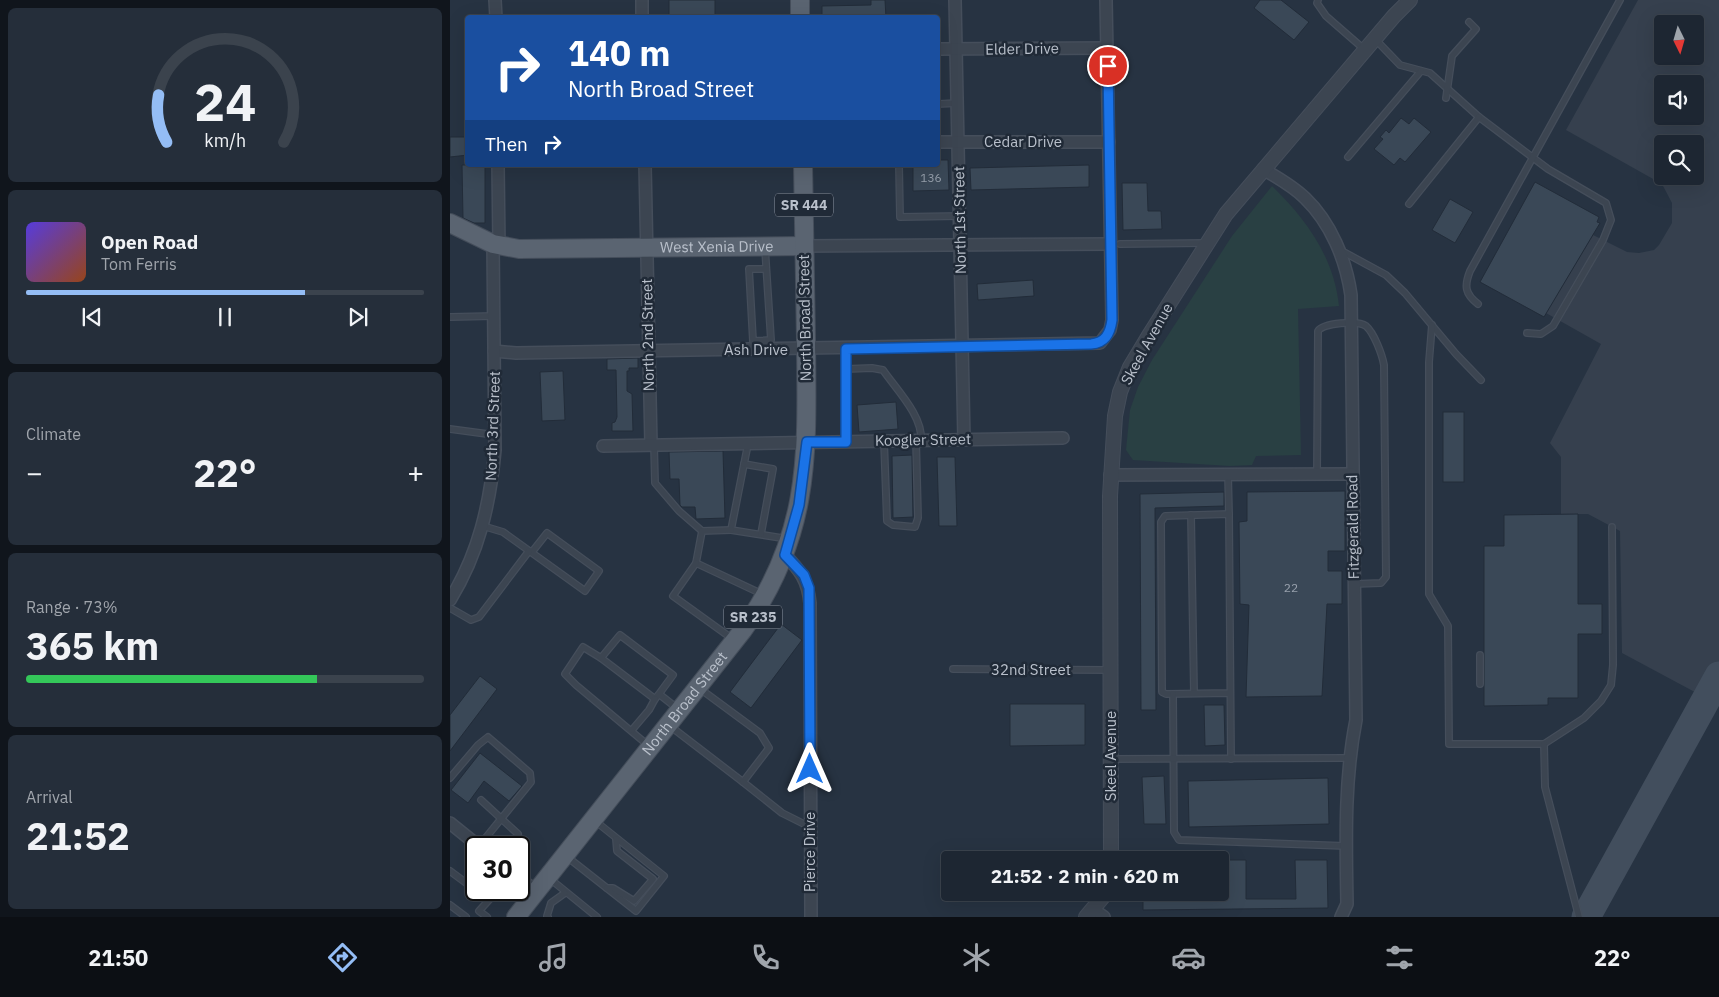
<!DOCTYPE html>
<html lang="en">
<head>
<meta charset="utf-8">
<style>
	body { margin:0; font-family:"IBM Plex Sans",sans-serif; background:#252e3a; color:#f1f3f6; height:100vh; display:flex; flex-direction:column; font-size:19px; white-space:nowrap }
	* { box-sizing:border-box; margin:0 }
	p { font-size:16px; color:#a0a5ac }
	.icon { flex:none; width:28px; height:28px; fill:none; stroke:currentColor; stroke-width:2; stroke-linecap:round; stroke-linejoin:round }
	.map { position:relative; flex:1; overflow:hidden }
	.drawer { display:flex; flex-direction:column; gap:8px; padding:8px; background:#10151c; width:450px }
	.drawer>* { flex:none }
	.top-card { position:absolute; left:15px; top:15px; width:475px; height:152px; border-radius:5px; box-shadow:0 5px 20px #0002,0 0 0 1px #3b434d; background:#1a4fa0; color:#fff; overflow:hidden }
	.needle { width:32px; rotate:175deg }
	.fabs { position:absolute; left:1204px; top:15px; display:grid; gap:10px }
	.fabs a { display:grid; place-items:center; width:50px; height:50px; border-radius:5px; background:#1d2632; box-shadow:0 5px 20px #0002,0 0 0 1px #3b434d; font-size:25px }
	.speed { position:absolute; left:15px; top:836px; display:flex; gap:10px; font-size:25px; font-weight:700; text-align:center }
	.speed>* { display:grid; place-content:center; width:65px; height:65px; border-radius:50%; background:#1d2632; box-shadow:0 5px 20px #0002,0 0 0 1px #3b434d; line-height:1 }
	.speed .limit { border:2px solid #111; border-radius:8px; background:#fff; color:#111 }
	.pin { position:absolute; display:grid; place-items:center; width:42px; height:42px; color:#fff; margin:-21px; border:2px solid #fff; border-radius:50%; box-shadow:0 1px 5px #0007 }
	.me { position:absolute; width:55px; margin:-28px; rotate:0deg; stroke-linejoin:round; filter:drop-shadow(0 0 4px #0008) }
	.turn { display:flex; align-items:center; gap:18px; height:105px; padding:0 20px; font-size:22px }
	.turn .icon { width:65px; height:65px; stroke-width:2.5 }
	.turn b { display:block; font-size:35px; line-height:42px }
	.then { display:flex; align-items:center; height:48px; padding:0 20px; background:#0003; gap:10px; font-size:19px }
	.big { font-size:38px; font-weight:800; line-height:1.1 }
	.drawer .tile { flex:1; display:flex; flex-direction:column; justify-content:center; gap:8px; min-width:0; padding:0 18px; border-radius:8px; background:#252e3a }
	.drawer .dial { align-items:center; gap:0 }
	.dial svg { height:130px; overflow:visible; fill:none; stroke:#3b434d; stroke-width:7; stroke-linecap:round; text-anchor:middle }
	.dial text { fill:#f1f3f6; stroke:none }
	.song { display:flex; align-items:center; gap:15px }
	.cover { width:60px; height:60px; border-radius:8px; background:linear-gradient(135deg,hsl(250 70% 55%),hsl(20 70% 35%)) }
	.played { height:5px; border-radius:2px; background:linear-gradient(90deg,#94bdf5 70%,#3b434d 70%) }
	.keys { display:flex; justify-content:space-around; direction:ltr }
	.heat { display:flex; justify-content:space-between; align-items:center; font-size:28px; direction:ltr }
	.charge { height:8px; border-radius:4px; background:linear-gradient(90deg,#34c759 73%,#3b434d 0) }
	.trip { position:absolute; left:491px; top:851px; width:288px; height:50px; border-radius:5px; background:#1d2632; box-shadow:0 5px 20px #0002,0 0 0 1px #3b434d; font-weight:800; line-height:50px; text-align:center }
	.menu { display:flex; height:80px; justify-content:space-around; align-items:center; background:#0c0f14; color:#a0a5ac }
	.menu .icon { width:35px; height:35px }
	.menu .on { color:#94bdf5 }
	.menu b { font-size:22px; color:#f1f3f6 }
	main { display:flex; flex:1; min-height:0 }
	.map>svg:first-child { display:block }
	.airport { fill:#36404e; fill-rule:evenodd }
	.green { fill:#294043 }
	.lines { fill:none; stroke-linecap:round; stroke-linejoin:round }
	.taxiway { stroke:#424e5d; stroke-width:29 }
	.building { fill:#3a4857; stroke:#222c39 }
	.service-casing { stroke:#454e5b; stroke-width:8 }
	.minor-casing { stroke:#454e5b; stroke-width:14 }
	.tertiary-casing { stroke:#454e5b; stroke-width:16 }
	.primary-casing { stroke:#454e5b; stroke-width:20 }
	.service { stroke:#3c4551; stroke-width:5.5 }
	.minor { stroke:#3c4551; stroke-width:11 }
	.tertiary { stroke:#3c4551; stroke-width:14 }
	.primary { stroke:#5a6471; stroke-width:18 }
	.route-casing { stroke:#114b97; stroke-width:12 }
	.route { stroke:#1a73e8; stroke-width:9 }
	.labels { text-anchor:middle; stroke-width:5; stroke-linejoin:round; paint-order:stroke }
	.number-label { font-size:12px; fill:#97a0ac }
	.shield { fill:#202a37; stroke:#8b939f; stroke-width:1 }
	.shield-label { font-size:14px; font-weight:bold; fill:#b9c0cb }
	.street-label { font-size:15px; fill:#b9c0cb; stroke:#202a37 }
</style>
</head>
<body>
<main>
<section class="drawer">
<div class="tile dial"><svg viewBox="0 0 100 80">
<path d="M14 69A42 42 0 1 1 86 69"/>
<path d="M14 69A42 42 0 0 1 9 40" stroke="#94bdf5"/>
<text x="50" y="56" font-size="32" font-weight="700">24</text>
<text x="50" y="72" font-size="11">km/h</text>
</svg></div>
<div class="tile">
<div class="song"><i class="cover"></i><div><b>Open Road</b><p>Tom Ferris</p></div></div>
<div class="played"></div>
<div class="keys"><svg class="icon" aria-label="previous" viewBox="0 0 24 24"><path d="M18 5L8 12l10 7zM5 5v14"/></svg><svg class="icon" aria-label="pause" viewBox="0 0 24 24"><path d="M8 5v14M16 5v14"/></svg><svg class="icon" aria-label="next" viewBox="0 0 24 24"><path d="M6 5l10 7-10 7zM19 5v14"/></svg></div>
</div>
<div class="tile"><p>Climate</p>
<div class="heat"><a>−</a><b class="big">22°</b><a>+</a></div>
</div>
<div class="tile"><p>Range · 73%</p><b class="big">365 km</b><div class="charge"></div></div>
<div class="tile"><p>Arrival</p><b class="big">21:52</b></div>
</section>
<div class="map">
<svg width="1269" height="917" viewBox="0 0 1269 917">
	<rect width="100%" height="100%" fill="#273342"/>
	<path class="airport" d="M1188,0H1269V705L1172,653L1170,531L1138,514H1111V457L1100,443L1151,344L1096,313L1143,235L1177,252L1189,253L1204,250L1209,245L1222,223V203L1212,184L1116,130ZM1212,24H1245V56H1212ZM1212,84H1245V116H1212ZM1212,144H1245V176H1212Z"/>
	<path class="green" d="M822,186C856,219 884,257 889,306L848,309L851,455L806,456L802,465L780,466L683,460L676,450L680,410L688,387L702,360L782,236Z"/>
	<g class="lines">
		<path class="taxiway" d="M1136,917L1269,676"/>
	</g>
	<g class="building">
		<path d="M219,0H265V16L219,17Z"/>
		<path d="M421,0H435L436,18H372V6L421,5Z"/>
		<path d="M810,0H831L859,22L844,40L804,8Z"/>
		<path d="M951,118L959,124L964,118L981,132L955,162L950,158L944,165L924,149L933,139L930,137L936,130L939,133Z"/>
		<path d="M0,137H18V155L0,157Z"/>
		<path d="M488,160H498L499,190L463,191V165H488Z"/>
		<path d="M12,165H35V223H24L13,218Z"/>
		<path d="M639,165V187L521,190L520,168Z"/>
		<path d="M1085,182L1149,217L1147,222L1150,223L1094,317L1030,282Z"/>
		<path d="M672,183H697L698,211H711L712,229L673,230Z"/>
		<path d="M1000,199L1023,212L1005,243L982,230Z"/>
		<path d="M583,280L584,296L528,300L527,284Z"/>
		<path d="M188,358V368H179V371H177V391L182,394L183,431H162V423L165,422L167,417L166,370H157V359Z"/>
		<path d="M113,371L115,420L92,421L90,372Z"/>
		<path d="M446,402L448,429L409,432L407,405Z"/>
		<rect x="993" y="412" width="21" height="70"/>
		<path d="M273,451L275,518L246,519L245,507H232L230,505L229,479H220L219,452Z"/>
		<path d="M462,455L463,517L443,518L442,456Z"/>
		<path d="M487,457H505L507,526H489Z"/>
		<path d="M895,491V551H878V571H892V604H877L872,696L796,697L799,605L790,604L789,522L797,521V492Z"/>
		<path d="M774,492V506L705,508L706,710H691L690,494Z"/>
		<path d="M1128,514V604H1152V634H1128V698H1098V705L1034,706V546H1054V515Z"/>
		<path d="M331,624L352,640L301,708L280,692Z"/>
		<path d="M30,676L47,689L0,751V715Z"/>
		<path d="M560,704H635V745L560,746Z"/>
		<path d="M754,705H774L775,745L755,746Z"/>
		<path d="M30,753L72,786L59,801L34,781L18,803L1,790Z"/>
		<path d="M714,776L716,824H694L692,777Z"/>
		<path d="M878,778L879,824L739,827L738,781Z"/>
		<path d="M770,860H796V899H846L845,860H877L878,908L693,910V892H770Z"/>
	</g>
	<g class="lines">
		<defs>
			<g id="service">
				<path d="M868,0L867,3L876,16L915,50"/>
				<path d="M925,39L950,65L980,73L1029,117L1098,169L1156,203L1161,220L1153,240L1103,326L1091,334L1077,333"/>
				<path d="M996,98L1002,56L1026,29L1019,22"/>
				<path d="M488,104L508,103"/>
				<path d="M898,157L971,71"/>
				<path d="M449,165L450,217L510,216"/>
				<path d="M959,204L1029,117"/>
				<path d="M670,244L756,243"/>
				<path d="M315,248L321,340L303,341L299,269H316"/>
				<path d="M890,250L936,275L955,293L1006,354L1031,380"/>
				<path d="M1028,304C1015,294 1014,286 1020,271L1170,0"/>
				<path d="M0,317L44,316"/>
				<path d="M982,325L979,362V594L998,626L999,744H1094L1134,718L1151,701L1161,685L1163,665L1162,527"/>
				<path d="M396,349L397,442"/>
				<path d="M396,369L422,368L433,370C446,389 473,416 471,440"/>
				<path d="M0,429L45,435"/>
				<path d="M434,441L437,521L443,525L465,527L468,518L466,440"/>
				<path d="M204,444L205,483L229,511L252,531"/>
				<path d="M298,444L281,530L338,539"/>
				<path d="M294,464L323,469L311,534"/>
				<path d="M778,474L779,514"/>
				<path d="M867,474L868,331C873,323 908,320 916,326C924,333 932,354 934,365L936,577L931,583L904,584"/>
				<path d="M741,515L744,693"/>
				<path d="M33,526L53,532L135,591L149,571L97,533L82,552"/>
				<path d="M281,530L252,531L246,563L314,595"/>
				<path d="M246,563L223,596L284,640"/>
				<path d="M0,608L21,620L29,617L79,551"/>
				<path d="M1030,655V684"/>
				<path d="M151,658L133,647L115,674L126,685L199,746"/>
				<path d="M503,669L660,670"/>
				<path d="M780,693L716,694L712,692L711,522L715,516L779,514L781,759"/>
				<path d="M209,694L223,675L170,635L151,658L205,699L209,694L228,709"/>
				<path d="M723,694L724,832L729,840L896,846"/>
				<path d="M220,726L293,782L319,748L310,733L249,688"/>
				<path d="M182,730L199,710L205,699"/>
				<path d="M1094,744L1095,787L1129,917"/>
				<path d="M661,759L898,758"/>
				<path d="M0,778L28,745L38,737L80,773L81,782L29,846"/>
				<path d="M293,782L332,813L360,827"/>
				<path d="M31,800L68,834"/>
				<path d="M116,856L186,911L214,876L144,820"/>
				<path d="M0,871L39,900L29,911L37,917"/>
				<path d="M99,878L147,917"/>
				<path d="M157,888H163L184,901L203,879L167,851L166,839"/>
				<path d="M0,905L16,917"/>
				<path d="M98,917L97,916L101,903L115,893"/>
			</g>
			<g id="minor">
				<path d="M45,0L46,18"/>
				<path d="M192,0V18"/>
				<path d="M505,0L514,440"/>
				<path d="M488,49L657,48"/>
				<path d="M488,142H659"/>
				<path d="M48,165L49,246"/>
				<path d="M195,165L201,444"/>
				<path d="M813,169C828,178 843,186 855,198C881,223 896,260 901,295L906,720C894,781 896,842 897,904L891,917"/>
				<path d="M354,246L661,244"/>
				<path d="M44,351L66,353L650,343L660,330L662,320L656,0"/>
				<path d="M153,446L613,438"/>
				<path d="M660,475L902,474"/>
				<path d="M335,555C350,570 358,581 360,603L361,917"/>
				<path d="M0,600C29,553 40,504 45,450L43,244"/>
				<path d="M0,823L31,848"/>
				<path d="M69,878L86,891"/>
				<path d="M644,910L654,917"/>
			</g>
			<g id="tertiary">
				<path d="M661,860L660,496L665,416L670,392L680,367L698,337L776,214L944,16L960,0"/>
				<path d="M636,917L657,892"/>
			</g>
			<g id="primary">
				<path d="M350,0V18"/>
				<path id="s1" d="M0,223L43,244L69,249L354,246"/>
				<path id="s2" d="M66,917L293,630C362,533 357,453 356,340C355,282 354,223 353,165"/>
			</g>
		</defs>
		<use href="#service" class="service-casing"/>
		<use href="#minor" class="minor-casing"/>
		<use href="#tertiary" class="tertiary-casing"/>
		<use href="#primary" class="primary-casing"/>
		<use href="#service" class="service"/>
		<use href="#minor" class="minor"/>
		<use href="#tertiary" class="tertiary"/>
		<use href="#primary" class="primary"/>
	</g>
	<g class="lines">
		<defs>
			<path id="route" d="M360,769L359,588L354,575L335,555L349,505L357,442H396V349L641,344C655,343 660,334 662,320L658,66"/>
		</defs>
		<use href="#route" class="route-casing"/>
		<use href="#route" class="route"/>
	</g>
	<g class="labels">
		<g class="number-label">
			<text x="481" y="182">136</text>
			<text x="841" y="592">22</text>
		</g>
		<g class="shield">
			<rect x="325" y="193.5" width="58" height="23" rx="4"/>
			<rect x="274" y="605.5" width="58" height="23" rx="4"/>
		</g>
		<g class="shield-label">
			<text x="354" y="210">SR 444</text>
			<text x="303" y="622">SR 235</text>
		</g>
		<g class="street-label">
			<text transform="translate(572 49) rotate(-1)" y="5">Elder Drive</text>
			<text x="573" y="147">Cedar Drive</text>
			<text transform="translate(510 220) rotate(-91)" y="5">North 1st Street</text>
			<text dy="5" stroke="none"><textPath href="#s1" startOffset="272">West Xenia Drive</textPath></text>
			<text transform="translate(355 318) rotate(-91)" y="5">North Broad Street</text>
			<text transform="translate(198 335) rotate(-91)" y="5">North 2nd Street</text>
			<text transform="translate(697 344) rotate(-61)" y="5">Skeel Avenue</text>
			<text x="306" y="355">Ash Drive</text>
			<text transform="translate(43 426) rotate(-88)" y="5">North 3rd Street</text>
			<text transform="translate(473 440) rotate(-1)" y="5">Koogler Street</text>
			<text transform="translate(903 527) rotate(-91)" y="5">Fitzgerald Road</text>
			<text x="581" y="675">32nd Street</text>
			<text dy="5" stroke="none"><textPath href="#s2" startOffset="272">North Broad Street</textPath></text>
			<text transform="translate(661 756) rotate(-90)" y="5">Skeel Avenue</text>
			<text transform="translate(360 852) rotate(-90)" y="5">Pierce Drive</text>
		</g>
	</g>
</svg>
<div class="fabs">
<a><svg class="needle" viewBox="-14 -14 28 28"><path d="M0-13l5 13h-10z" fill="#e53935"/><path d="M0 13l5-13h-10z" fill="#a0a5ac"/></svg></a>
<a><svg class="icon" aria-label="sound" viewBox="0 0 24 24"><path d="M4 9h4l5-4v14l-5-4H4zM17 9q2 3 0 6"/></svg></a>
<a><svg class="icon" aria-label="search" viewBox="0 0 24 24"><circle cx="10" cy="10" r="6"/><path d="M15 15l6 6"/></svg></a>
</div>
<div class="speed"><div class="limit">30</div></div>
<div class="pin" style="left:658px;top:66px;background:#d93025"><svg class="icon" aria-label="arrive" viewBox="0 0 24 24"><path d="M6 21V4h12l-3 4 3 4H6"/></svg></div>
<svg class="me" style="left:360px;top:769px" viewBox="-20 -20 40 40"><path d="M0-17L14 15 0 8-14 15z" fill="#1a73e8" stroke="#fff" stroke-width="4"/></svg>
<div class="trip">21:52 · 2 min · 620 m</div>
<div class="top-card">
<div class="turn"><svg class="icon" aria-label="right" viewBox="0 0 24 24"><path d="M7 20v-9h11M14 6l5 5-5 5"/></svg><div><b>140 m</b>North Broad Street</div></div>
<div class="then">Then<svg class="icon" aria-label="right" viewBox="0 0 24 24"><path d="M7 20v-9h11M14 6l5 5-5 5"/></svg></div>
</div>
</div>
</main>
<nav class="menu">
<b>21:50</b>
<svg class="icon on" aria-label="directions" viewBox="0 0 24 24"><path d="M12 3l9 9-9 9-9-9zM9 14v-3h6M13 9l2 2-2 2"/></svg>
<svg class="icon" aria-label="music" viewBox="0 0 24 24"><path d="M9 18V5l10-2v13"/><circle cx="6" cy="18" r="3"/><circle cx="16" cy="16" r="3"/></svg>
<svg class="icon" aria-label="phone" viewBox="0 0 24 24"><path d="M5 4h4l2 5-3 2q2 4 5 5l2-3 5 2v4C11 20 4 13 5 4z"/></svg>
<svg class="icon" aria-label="climate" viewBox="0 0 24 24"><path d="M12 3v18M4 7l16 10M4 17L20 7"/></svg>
<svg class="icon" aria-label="car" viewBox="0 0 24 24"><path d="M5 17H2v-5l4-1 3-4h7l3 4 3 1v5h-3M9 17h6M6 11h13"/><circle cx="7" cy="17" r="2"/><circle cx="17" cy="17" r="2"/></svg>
<svg class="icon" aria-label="filters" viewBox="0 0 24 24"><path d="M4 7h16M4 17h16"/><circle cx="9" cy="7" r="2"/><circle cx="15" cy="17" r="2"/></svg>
<b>22°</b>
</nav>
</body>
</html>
